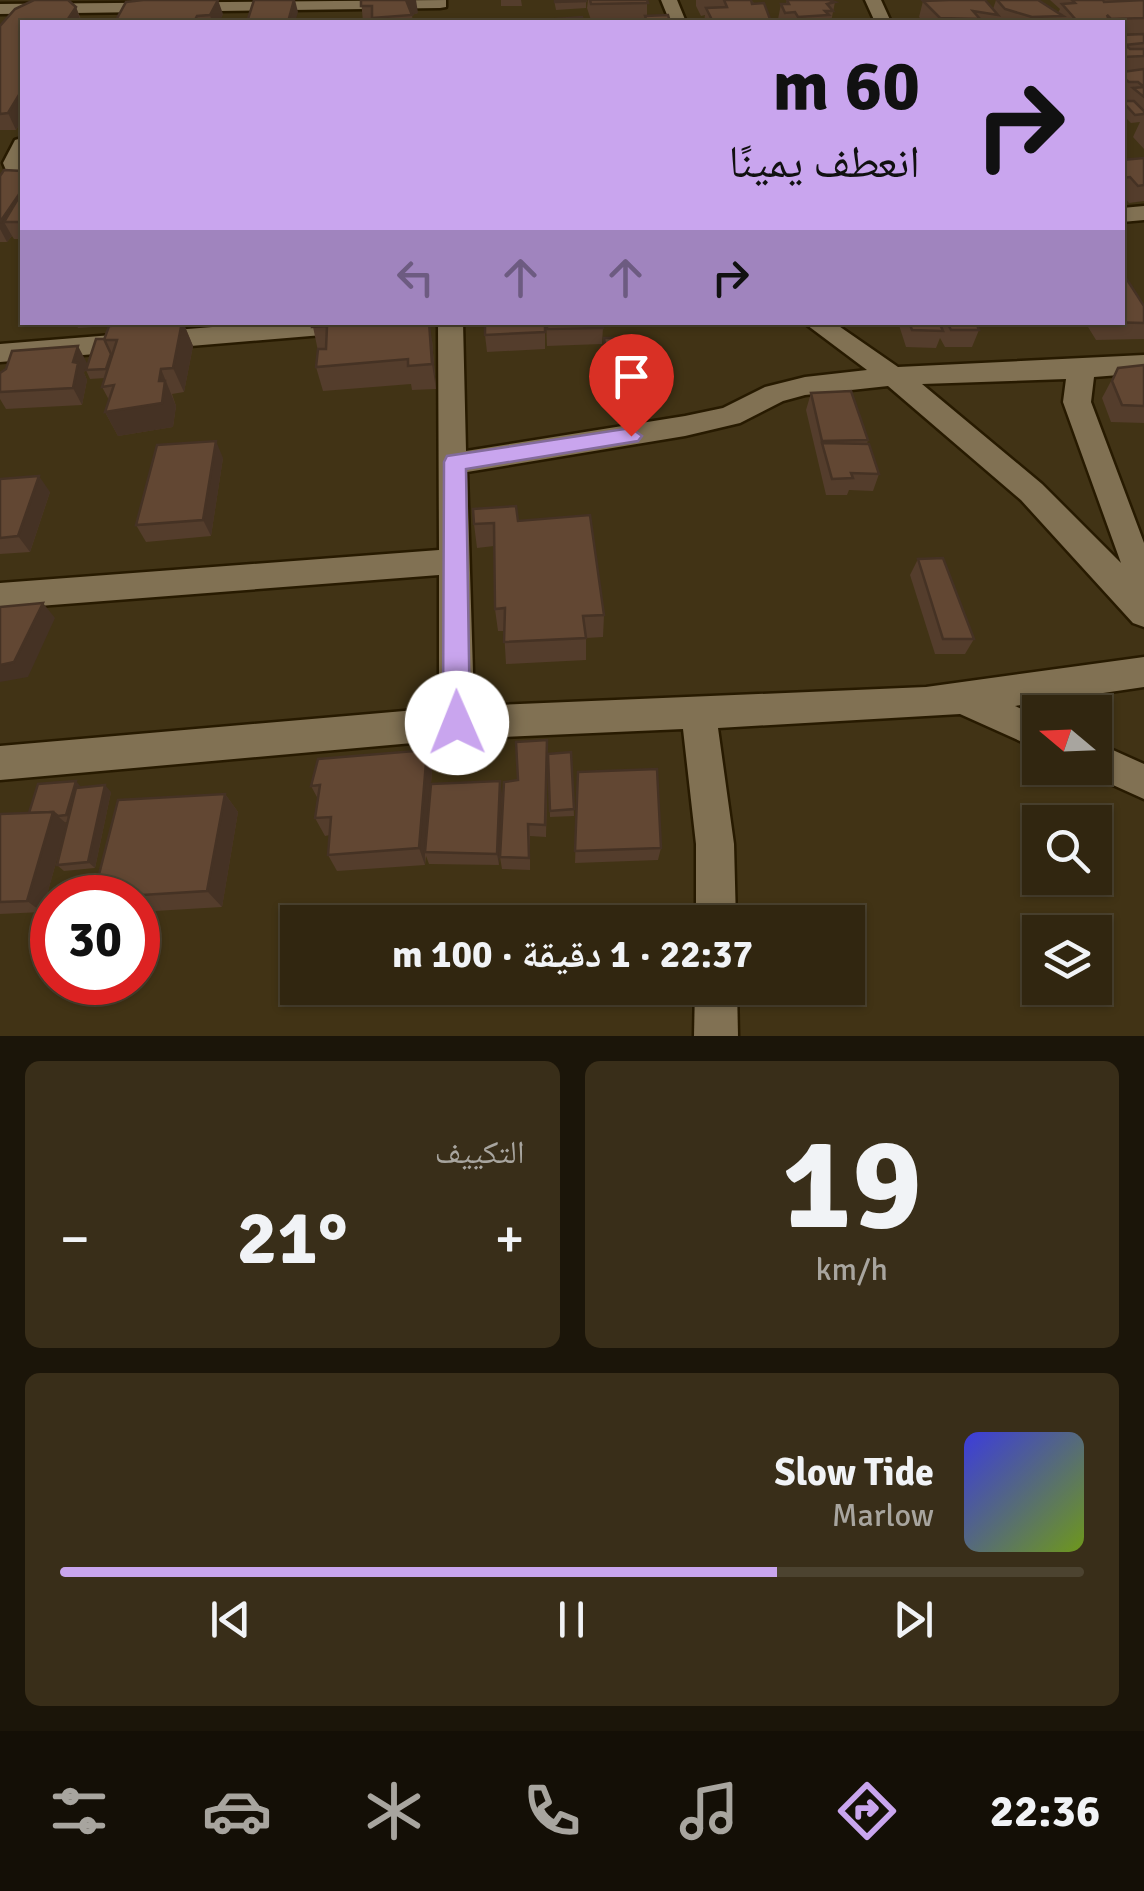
<!DOCTYPE html>
<html lang="ar">
<head>
<meta charset="utf-8">
<style>
	body { margin:0; font-family:Signika,"Noto Naskh Arabic",sans-serif; background:#392e19; color:#f1f3f6; direction:rtl; height:100vh; display:flex; flex-direction:column; font-size:38px; white-space:nowrap }
	* { box-sizing:border-box; margin:0 }
	p { font-size:32px; color:#a8a59f }
	.icon { flex:none; width:55px; height:55px; fill:none; stroke:currentColor; stroke-width:2; stroke-linecap:round; stroke-linejoin:round }
	.map { position:relative; height:1036px; overflow:hidden; direction:ltr }
	.details { display:flex; flex-direction:column; gap:25px; padding:25px; background:#1b1509; flex:1 }
	.details>* { flex:none }
	.hud { position:absolute; left:20px; top:20px; width:1105px; height:305px; border-radius:0px; box-shadow:0 2px 8px #0004,0 0 0 2px #4c4330; direction:rtl; background:#c9a5ee; color:#111; overflow:hidden }
	.needle { width:65px; rotate:289deg }
	.controls { position:absolute; left:1022px; top:695px; display:grid; gap:20px }
	.controls a { display:grid; place-items:center; width:90px; height:90px; border-radius:0px; background:#312610; box-shadow:0 2px 8px #0004,0 0 0 2px #4c4330; font-size:50px }
	.speed { position:absolute; left:30px; top:875px; display:flex; gap:20px; font-size:50px; font-weight:700; text-align:center }
	.speed>* { display:grid; place-content:center; width:130px; height:130px; border-radius:50%; background:#312610; box-shadow:0 2px 8px #0004,0 0 0 2px #4c4330; line-height:1 }
	.speed .limit { border:15px solid #d22; background:#fff; color:#111 }
	.pin { position:absolute; display:grid; place-items:center; width:85px; height:85px; color:#fff; margin:-102px -42px; border-radius:50% 50% 50% 0; rotate:-45deg; box-shadow:0 0 10px #0007 }
	.pin .icon { rotate:45deg }
	.me { position:absolute; width:110px; margin:-55px; rotate:359deg; stroke-linejoin:round; filter:drop-shadow(0 0 8px #0008) }
	.turn { display:flex; align-items:center; gap:35px; height:210px; padding:0 40px; font-size:45px }
	.turn .icon { width:130px; height:130px; stroke-width:2.5 }
	.turn b { display:block; font-size:70px; line-height:85px }
	.lanes { display:flex; align-items:center; height:95px; padding:0 40px; background:#0003; justify-content:center; gap:50px; direction:ltr }
	.lanes .off { opacity:.35 }
	.big { font-size:75px; font-weight:800; line-height:1.1 }
	.details .widget { flex:1; display:flex; flex-direction:column; justify-content:center; gap:15px; min-width:0; padding:0 35px; border-radius:15px; background:#392e19 }
	.details .dial { align-items:center; gap:0 }
	.dial b { font-size:130px; line-height:1 }
	.song { display:flex; align-items:center; gap:30px }
	.cover { width:120px; height:120px; border-radius:15px; background:linear-gradient(135deg,hsl(240 70% 55%),hsl(80 70% 35%)) }
	.played { height:10px; border-radius:5px; background:linear-gradient(90deg,#c9a5ee 70%,#4c4330 70%) }
	.keys { display:flex; justify-content:space-around; direction:ltr }
	.heat { display:flex; justify-content:space-between; align-items:center; font-size:55px; direction:ltr }
	.details .tiles { flex:1; display:grid; gap:25px; grid-template-columns:1fr 1fr }
	.widget:last-child { grid-column:span 2 }
	.trip { position:absolute; left:280px; top:905px; width:585px; height:100px; border-radius:0px; background:#312610; box-shadow:0 2px 8px #0004,0 0 0 2px #4c4330; font-weight:800; line-height:100px; text-align:center; direction:rtl }
	.tabs { display:flex; height:160px; justify-content:space-around; align-items:center; background:#140f06; color:#a8a59f }
	.tabs .icon { width:70px; height:70px }
	.tabs .selected { color:#c9a5ee }
	.tabs b { font-size:45px; color:#f1f3f6 }
	.map>svg:first-child { display:block }
	.lines { fill:none; stroke-linecap:round; stroke-linejoin:round }
	.street-casing { stroke:#271a00; stroke-width:5 }
	.street { fill:#817153; fill-rule:evenodd }
	.wall { fill:#543d2c }
	.shaded-wall { fill:#453224 }
	.building { fill:#624733; stroke:#453224; stroke-width:2.5 }
	.route { fill:#c9a5ee; stroke:#836b9b; stroke-width:2.5 }
</style>
</head>
<body>
<div class="map">
<svg width="1144" height="1036" viewBox="0 0 1144 1036">
	<rect width="100%" height="100%" fill="#413315"/>
	<g class="lines">
		<defs>
			<g id="street">
				<path d="M446,0V7L440,8L0,14V4Z"/>
				<path d="M661,0H677L686,22H670Z"/>
				<path d="M865,0H881L891,22H875Z"/>
				<path d="M22,138V181L8,175L3,163L15,140Z"/>
				<path d="M1144,206V220L1122,222V208Z"/>
				<path d="M274,322H394L382,330L0,362V344Z"/>
				<path d="M438,322H463L466,451L685,416L723,408L765,387L805,377L867,370L803,322H833L898,367L1144,355V373L1094,377L1091,402L1144,543V627L1133,623L1021,500L888,386L805,395L783,401L740,423L685,436L467,472L474,706L926,687L1144,657V687L1015,706L1040,717V750L960,714L718,728L734,844L736,922H696V844L683,729L457,739L0,780V746L439,708V575L0,609V583L439,550ZM1066,379L1063,402L1121,563L1042,484L922,384Z"/>
				<path d="M1095,742L1144,764V799L1082,771L1081,768H1095Z"/>
				<path d="M695,988H737L738,1036H694Z"/>
			</g>
		</defs>
		<use href="#street" class="street-casing"/>
		<use href="#street" class="street"/>
	</g>
	<g class="wall">
		<path d="M361,0L418,13L412,15L413,22H363Z"/>
		<path d="M501,0H521L522,6H501Z"/>
		<path d="M554,0H586V8L556,10Z"/>
		<path d="M588,0H647V16L668,15L670,22H644V18L591,20L587,8Z"/>
		<path d="M696,0H751L770,19L769,22H704L705,15L701,16L696,6Z"/>
		<path d="M787,0L835,2L831,22H779L778,19L781,4H786Z"/>
		<path d="M996,0L1058,13L1060,9L1050,0H1144V33L1122,34V22H998L996,20V22H924L919,17L923,1L993,9Z"/>
		<path d="M76,7L82,22L16,130H0V26Z"/>
		<path d="M223,14L219,22H115Z"/>
		<path d="M1144,34V149L1133,137L1140,122L1131,123L1122,114V35Z"/>
		<path d="M1144,158V201L1129,203L1122,195V160Z"/>
		<path d="M22,171V239H14L12,236L7,242H0V176Z"/>
		<path d="M1144,306V339L1096,340L1085,322H1122Z"/>
		<path d="M75,322H95L93,327L78,328Z"/>
		<path d="M183,322L193,346L184,392L172,394L176,406L173,427L118,436L105,412L109,400L102,387L105,378L90,379L86,370L104,339Z"/>
		<path d="M312,322L432,340L436,389L412,390L411,384L323,391L316,367L318,351Z"/>
		<path d="M545,322V349L487,352L485,335Z"/>
		<path d="M546,322L603,328L602,344L547,346Z"/>
		<path d="M898,322H976L979,330L972,347H945L940,338L936,348L906,347Z"/>
		<path d="M604,338L625,354L624,363L606,362Z"/>
		<path d="M87,363L84,373L87,380L82,405L6,409L0,399V383Z"/>
		<path d="M1144,365V423L1111,422L1102,398L1118,368Z"/>
		<path d="M811,393L868,440L867,444L879,474L873,491L849,490L847,495H826L806,410Z"/>
		<path d="M223,458L211,536L146,542L136,525Z"/>
		<path d="M0,479L50,492L30,552L0,554Z"/>
		<path d="M518,521L604,615L603,637L586,638V660L506,664L504,631H498L495,609L494,546L477,548L474,524Z"/>
		<path d="M918,559L974,639L965,654H935L910,575Z"/>
		<path d="M427,750L432,770L431,784L502,794L499,865L429,864L426,856L425,865L337,871L328,855L330,835L325,836L315,818L318,799L311,786Z"/>
		<path d="M571,752L574,816L550,817L548,754L546,837L530,836V870L502,869L500,857L548,754Z"/>
		<path d="M578,772L661,848L658,860L575,863Z"/>
		<path d="M82,787L111,792L95,868L64,871L57,865L67,822H65L67,824L42,912L0,914V814L29,813Z"/>
		<path d="M225,794L238,812L222,907L138,912V898H93Z"/>
	</g>
	<g class="shaded-wall">
		<path d="M218,0L223,14L219,22H212L210,15Z"/>
		<path d="M293,0H295L298,12L295,22H288Z"/>
		<path d="M406,0H416L418,13L408,16Z"/>
		<path d="M76,7L81,22H66Z"/>
		<path d="M22,90V119L16,130L8,113Z"/>
		<path d="M22,190V219L4,222L12,236L7,242L0,229V222Z"/>
		<path d="M183,322L193,346L184,392L173,368Z"/>
		<path d="M429,322L432,340L436,389L432,364Z"/>
		<path d="M78,346L87,363L84,373L87,380L82,405L73,388V362Z"/>
		<path d="M161,369L176,406L173,427L118,436L105,412L159,381Z"/>
		<path d="M216,441L223,458L211,536L203,520Z"/>
		<path d="M39,476L50,492L30,552L18,536Z"/>
		<path d="M43,603L55,618L28,677L0,682V665Z"/>
		<path d="M427,750L432,770L426,852H425V865L419,848Z"/>
		<path d="M76,781L82,788L73,822L66,815Z"/>
		<path d="M500,781L502,794L499,865L497,854Z"/>
		<path d="M105,785L111,792L95,868L88,862Z"/>
		<path d="M225,794L238,812L222,907L207,891Z"/>
		<path d="M53,812L67,824L42,912L27,901Z"/>
	</g>
	<g class="building">
		<path d="M34,0H68L76,7L66,22H22V90L8,113L0,114V26L15,9Z"/>
		<path d="M143,0H218L210,15L197,16L194,22H115L126,2Z"/>
		<path d="M254,0H294L288,22H247Z"/>
		<path d="M361,0H408H406L412,15L372,18V6H361Z"/>
		<path d="M555,0H586V1L555,2Z"/>
		<path d="M590,0H647L648,3L591,4Z"/>
		<path d="M724,0H751L752,4L764,3L770,19L762,20L765,22H713L706,8L727,7Z"/>
		<path d="M787,0H829L835,2L827,4L833,11H825L829,15L798,17L795,12L785,13L781,4H789Z"/>
		<path d="M949,0H985L998,15L973,11L980,19L940,18L923,1Z"/>
		<path d="M997,0H1038L1063,16L1032,17L1005,9Z"/>
		<path d="M1072,0H1103L1104,2L1144,0V18L1111,19L1107,15L1109,20L1077,21L1062,4L1075,3Z"/>
		<path d="M668,15L670,22H647L645,16Z"/>
		<path d="M582,17L584,22H544L543,20Z"/>
		<path d="M1144,34V43L1125,45L1130,49H1144V56L1122,57V35Z"/>
		<path d="M1144,69V97L1133,88L1144,87L1138,82H1129L1122,77V72Z"/>
		<path d="M1122,101H1134L1144,111V114L1135,115Z"/>
		<path d="M1144,158V185L1138,186L1130,177L1122,178V160Z"/>
		<path d="M4,170L22,171L21,174H22V190L0,222V176Z"/>
		<path d="M22,192V222H4Z"/>
		<path d="M1122,278H1126L1144,306V323L1105,322H1122Z"/>
		<path d="M164,322H182L173,368L161,369L159,381H165L162,403L105,412L114,385L102,387L117,340H104L109,326Z"/>
		<path d="M312,322H429L432,364L408,366V359L316,367L318,349H326L327,326L312,327Z"/>
		<path d="M485,322H545V332L485,335Z"/>
		<path d="M547,322H602L603,328L547,329Z"/>
		<path d="M909,322H939L943,331L912,330Z"/>
		<path d="M947,322H976L979,330H951Z"/>
		<path d="M604,338H622L625,354L606,353Z"/>
		<path d="M96,339H104L111,354L106,369L86,370Z"/>
		<path d="M78,346L73,362L78,363L73,388L0,392V373L6,369L12,351Z"/>
		<path d="M1144,365V406L1122,405L1112,381L1118,368Z"/>
		<path d="M851,391L868,440L822,441L811,393Z"/>
		<path d="M216,441L203,520L136,525L157,445Z"/>
		<path d="M822,443L869,444L879,474L851,473L853,478L832,479Z"/>
		<path d="M39,476L18,536L0,538V479Z"/>
		<path d="M516,506L518,521L590,515L604,615L583,616L586,638L504,642L505,608L495,609L494,523L474,524L473,509Z"/>
		<path d="M943,558L974,639H943L918,559Z"/>
		<path d="M43,603L14,662L0,665V607Z"/>
		<path d="M547,740L545,825L528,824L529,858L500,857L504,782L518,780L516,742Z"/>
		<path d="M427,750L419,848L328,855L331,817L315,818L320,785L311,786L318,759Z"/>
		<path d="M571,752L574,809L550,811L548,754Z"/>
		<path d="M657,769L661,848L575,851L578,772Z"/>
		<path d="M76,781L66,815L58,816L53,812L29,813L38,784Z"/>
		<path d="M500,781L497,854L425,852L431,784Z"/>
		<path d="M105,785L88,862L57,865L76,788Z"/>
		<path d="M225,794L207,891L93,898L118,800Z"/>
		<path d="M53,812L27,901L0,902V814Z"/>
	</g>
	<path class="route" d="M631,428L642,436L638,441L466,469L470,723L466,732L457,735L447,732L443,723L444,462L447,456Z"/>
</svg>
<div class="controls">
<a><svg class="needle" viewBox="-14 -14 28 28"><path d="M0-13l5 13h-10z" fill="#e53935"/><path d="M0 13l5-13h-10z" fill="#a8a59f"/></svg></a>
<a><svg class="icon" aria-label="search" viewBox="0 0 24 24"><circle cx="10" cy="10" r="6"/><path d="M15 15l6 6"/></svg></a>
<a><svg class="icon" aria-label="layers" viewBox="0 0 24 24"><path d="M12 4l9 5-9 5-9-5zM3 14l9 5 9-5"/></svg></a>
</div>
<div class="speed"><div class="limit">30</div></div>
<div class="pin" style="left:631px;top:436px;background:#d93025"><svg class="icon" aria-label="arrive" viewBox="0 0 24 24"><path d="M6 21V4h12l-3 4 3 4H6"/></svg></div>
<svg class="me" style="left:457px;top:723px" viewBox="-20 -20 40 40"><circle r="19" fill="#fff"/><path d="M0-13L10 11 0 6-10 11z" fill="#c9a5ee"/></svg>
<div class="trip">22:37 · 1 دقيقة · 100 m</div>
<div class="hud">
<div class="turn"><svg class="icon" aria-label="right" viewBox="0 0 24 24"><path d="M7 20v-9h11M14 6l5 5-5 5"/></svg><div><b>60 m</b>انعطف يمينًا</div></div>
<div class="lanes"><svg class="icon off" aria-label="left" viewBox="0 0 24 24"><path d="M17 20v-9H6M10 6l-5 5 5 5"/></svg><svg class="icon off" aria-label="ahead" viewBox="0 0 24 24"><path d="M12 20V5M6 11l6-6 6 6"/></svg><svg class="icon off" aria-label="ahead" viewBox="0 0 24 24"><path d="M12 20V5M6 11l6-6 6 6"/></svg><svg class="icon" aria-label="right" viewBox="0 0 24 24"><path d="M7 20v-9h11M14 6l5 5-5 5"/></svg></div>
</div>
</div>
<section class="details">
<div class="tiles">
<div class="widget dial"><b>19</b><p>km/h</p></div>
<div class="widget"><p>التكييف</p>
<div class="heat"><a>−</a><b class="big">21°</b><a>+</a></div>
</div>
<div class="widget">
<div class="song"><i class="cover"></i><div><b>Slow Tide</b><p>Marlow</p></div></div>
<div class="played"></div>
<div class="keys"><svg class="icon" aria-label="previous" viewBox="0 0 24 24"><path d="M18 5L8 12l10 7zM5 5v14"/></svg><svg class="icon" aria-label="pause" viewBox="0 0 24 24"><path d="M8 5v14M16 5v14"/></svg><svg class="icon" aria-label="next" viewBox="0 0 24 24"><path d="M6 5l10 7-10 7zM19 5v14"/></svg></div>
</div>
</div>
</section>
<nav class="tabs">
<b>22:36</b>
<svg class="icon selected" aria-label="directions" viewBox="0 0 24 24"><path d="M12 3l9 9-9 9-9-9zM9 14v-3h6M13 9l2 2-2 2"/></svg>
<svg class="icon" aria-label="music" viewBox="0 0 24 24"><path d="M9 18V5l10-2v13"/><circle cx="6" cy="18" r="3"/><circle cx="16" cy="16" r="3"/></svg>
<svg class="icon" aria-label="phone" viewBox="0 0 24 24"><path d="M5 4h4l2 5-3 2q2 4 5 5l2-3 5 2v4C11 20 4 13 5 4z"/></svg>
<svg class="icon" aria-label="climate" viewBox="0 0 24 24"><path d="M12 3v18M4 7l16 10M4 17L20 7"/></svg>
<svg class="icon" aria-label="car" viewBox="0 0 24 24"><path d="M5 17H2v-5l4-1 3-4h7l3 4 3 1v5h-3M9 17h6M6 11h13"/><circle cx="7" cy="17" r="2"/><circle cx="17" cy="17" r="2"/></svg>
<svg class="icon" aria-label="filters" viewBox="0 0 24 24"><path d="M4 7h16M4 17h16"/><circle cx="9" cy="7" r="2"/><circle cx="15" cy="17" r="2"/></svg>
</nav>
</body>
</html>
